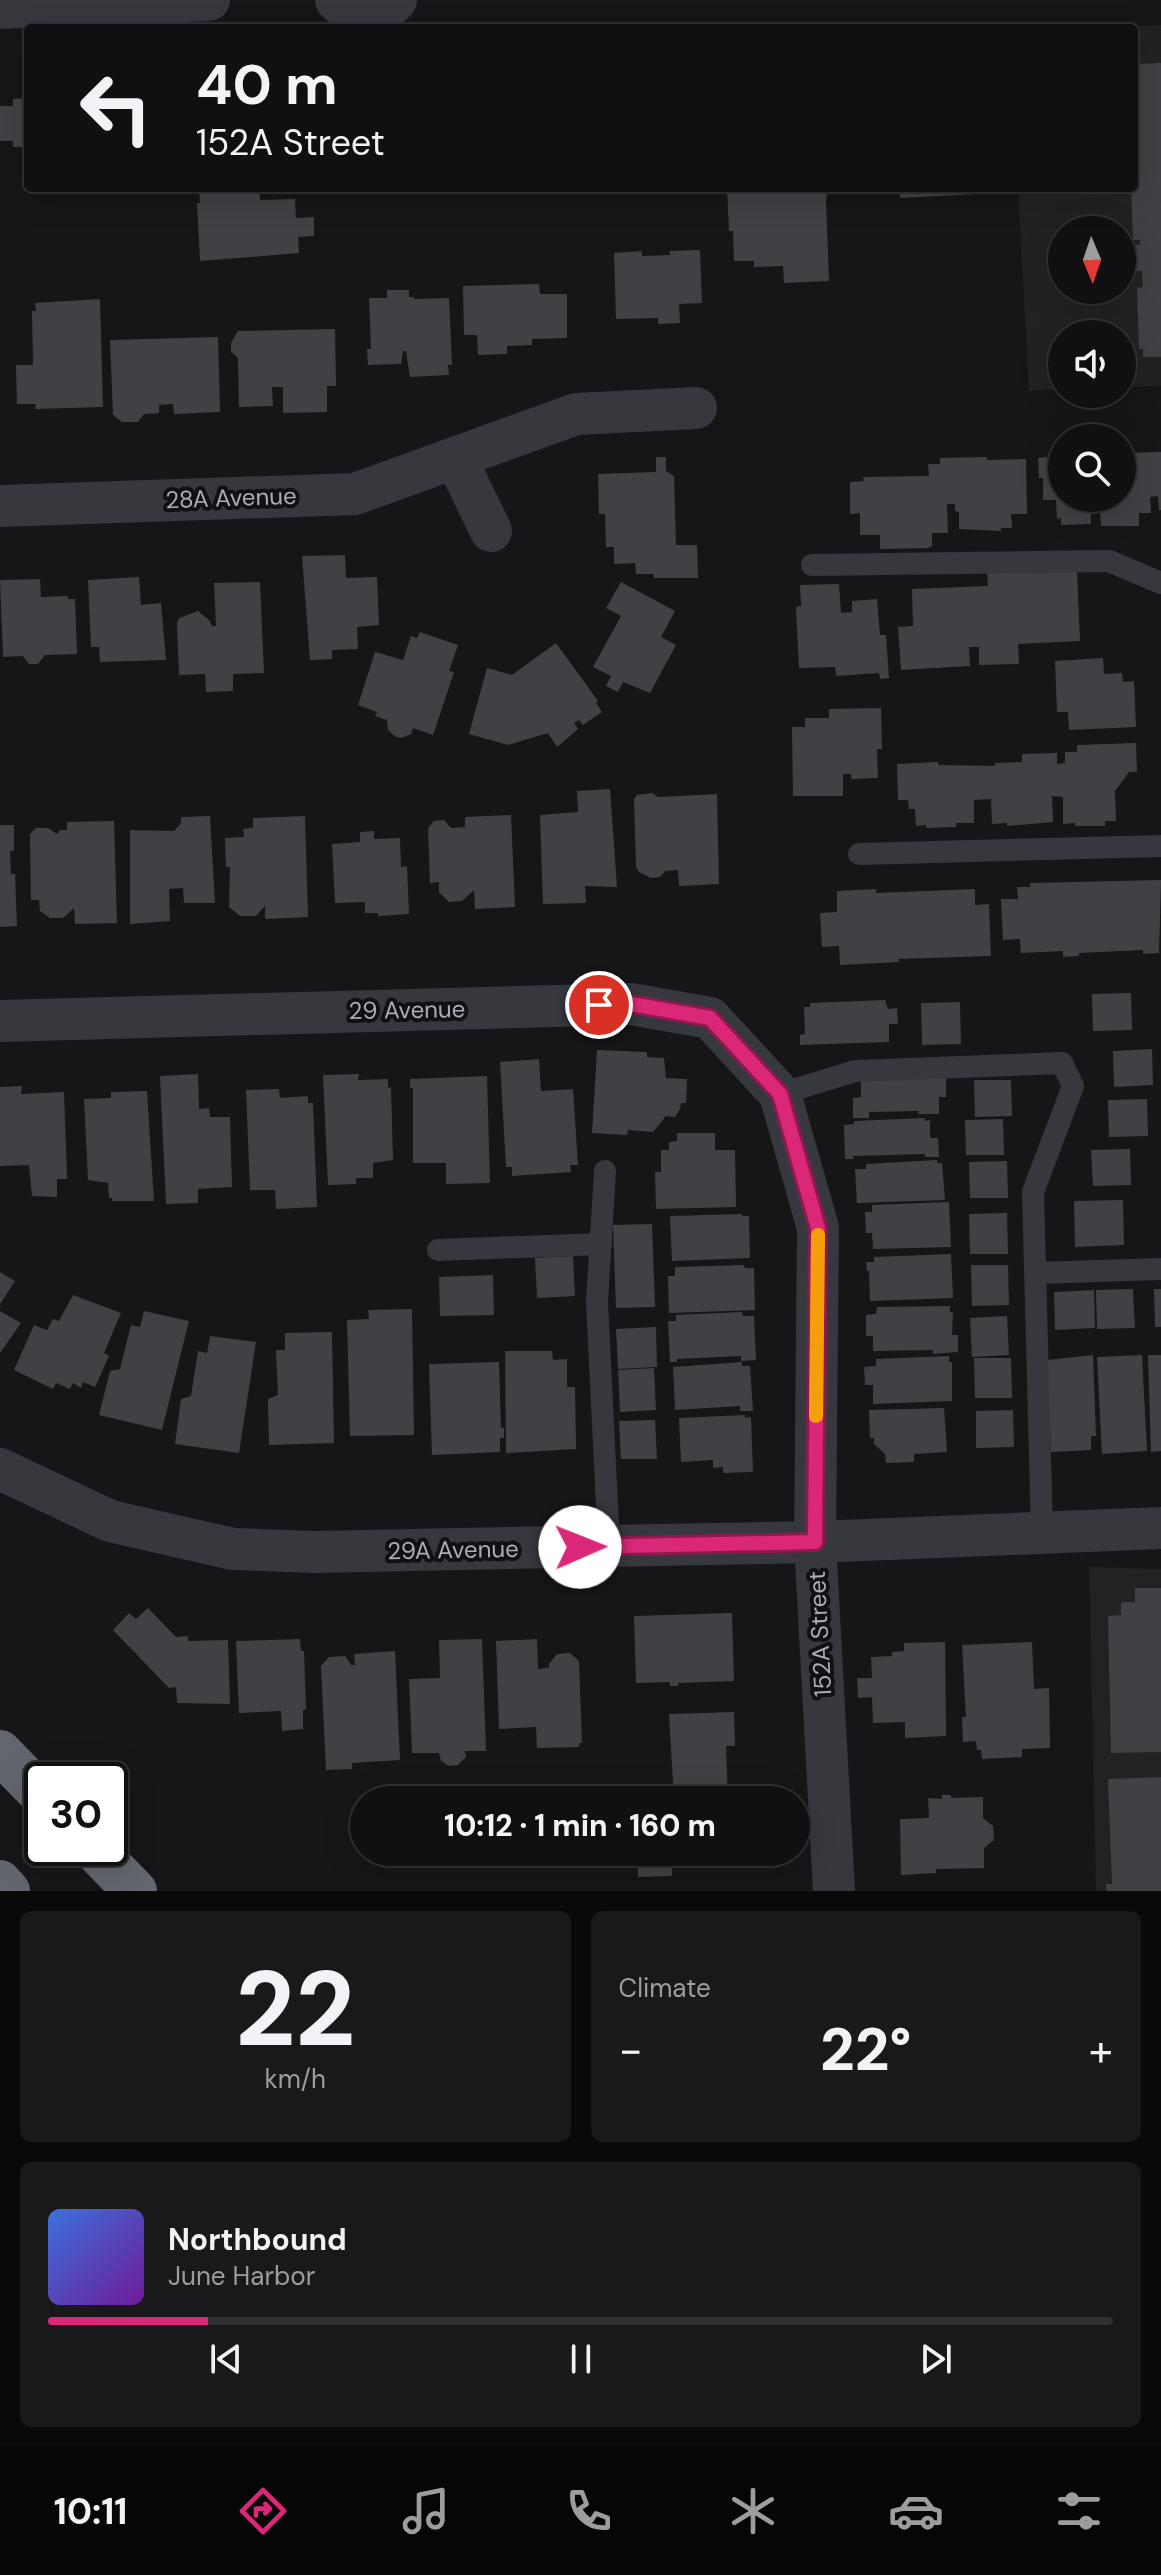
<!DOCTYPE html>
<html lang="en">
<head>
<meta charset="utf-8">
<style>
	body { margin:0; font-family:"DM Sans",sans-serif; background:#19191b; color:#f1f3f6; height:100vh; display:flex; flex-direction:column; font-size:30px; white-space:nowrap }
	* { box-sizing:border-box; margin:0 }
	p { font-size:26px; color:#9c9d9f }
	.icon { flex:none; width:44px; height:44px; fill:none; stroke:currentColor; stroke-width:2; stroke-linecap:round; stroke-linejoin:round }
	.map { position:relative; height:1891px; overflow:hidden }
	.details { display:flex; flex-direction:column; gap:20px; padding:20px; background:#09090a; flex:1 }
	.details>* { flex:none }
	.banner { position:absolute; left:24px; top:24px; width:1114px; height:168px; border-radius:8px; box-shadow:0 8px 32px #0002,0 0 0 2px #303032; background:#101012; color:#f1f3f6; overflow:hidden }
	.needle { width:52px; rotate:178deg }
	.controls { position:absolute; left:1048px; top:216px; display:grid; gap:16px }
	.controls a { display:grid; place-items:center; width:88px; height:88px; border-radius:50%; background:#101012; box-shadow:0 8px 32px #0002,0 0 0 2px #303032; font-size:40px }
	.speed { position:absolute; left:24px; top:1762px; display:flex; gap:16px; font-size:40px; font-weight:700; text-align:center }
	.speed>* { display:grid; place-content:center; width:104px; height:104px; border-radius:50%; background:#101012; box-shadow:0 8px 32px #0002,0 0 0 2px #303032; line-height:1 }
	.speed .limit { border:4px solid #111; border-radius:12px; background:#fff; color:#111 }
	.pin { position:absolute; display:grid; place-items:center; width:68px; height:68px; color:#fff; margin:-34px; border:4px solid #fff; border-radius:50%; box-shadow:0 2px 8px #0007 }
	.me { position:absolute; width:88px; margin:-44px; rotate:89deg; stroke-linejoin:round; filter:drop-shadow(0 0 6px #0008) }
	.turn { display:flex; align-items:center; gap:28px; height:168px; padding:0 40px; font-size:36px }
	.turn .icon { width:104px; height:104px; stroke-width:2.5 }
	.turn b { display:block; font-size:56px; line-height:68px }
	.big { font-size:60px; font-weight:800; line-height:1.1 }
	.details .widget { flex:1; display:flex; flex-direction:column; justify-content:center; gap:12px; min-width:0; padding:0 28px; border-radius:12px; background:#19191b }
	.details .dial { align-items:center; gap:0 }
	.dial b { font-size:104px; line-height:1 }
	.song { display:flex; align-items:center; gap:24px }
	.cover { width:96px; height:96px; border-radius:12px; background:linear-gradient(135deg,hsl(220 70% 55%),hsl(280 70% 35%)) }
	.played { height:8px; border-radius:4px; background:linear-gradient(90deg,#db2777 15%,#303032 15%) }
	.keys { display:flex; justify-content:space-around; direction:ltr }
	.heat { display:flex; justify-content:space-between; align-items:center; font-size:44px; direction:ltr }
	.details .tiles { flex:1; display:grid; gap:20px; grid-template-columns:1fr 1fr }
	.widget:last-child { grid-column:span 2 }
	.trip { position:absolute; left:350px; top:1786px; width:460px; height:80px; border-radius:40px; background:#101012; box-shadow:0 8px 32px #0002,0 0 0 2px #303032; font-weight:800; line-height:80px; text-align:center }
	.tabs { display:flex; height:128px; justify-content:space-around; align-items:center; background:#060607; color:#9c9d9f }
	.tabs .icon { width:56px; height:56px }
	.tabs .current { color:#db2777 }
	.tabs b { font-size:36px; color:#f1f3f6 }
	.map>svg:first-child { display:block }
	.built { fill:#222225; fill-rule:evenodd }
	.building { fill:#404145 }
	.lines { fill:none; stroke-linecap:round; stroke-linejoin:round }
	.service { stroke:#37383d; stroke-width:22 }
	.minor { stroke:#37383d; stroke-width:42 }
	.motorway { stroke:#63666e; stroke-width:44 }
	.route-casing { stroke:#8e194d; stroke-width:20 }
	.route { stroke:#db2777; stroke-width:14 }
	.slow { stroke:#f59e0b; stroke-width:14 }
	.labels { text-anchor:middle; stroke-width:8; stroke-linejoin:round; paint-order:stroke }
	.street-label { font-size:24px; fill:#a8adb8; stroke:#111113 }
</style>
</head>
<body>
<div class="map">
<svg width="1161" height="1891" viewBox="0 0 1161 1891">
	<rect width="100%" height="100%" fill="#161618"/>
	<g class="built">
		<path d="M1161,25V386L1122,387V334H1062V389L1029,391L1018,188H1134V28H1097ZM1062,230H1122V290H1062Z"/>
		<path d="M1089,1567L1161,1569V1891H1096Z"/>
	</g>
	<g class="building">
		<path d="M1161,63V357H1143V349H1139L1137,288L1143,287L1142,271H1135L1134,245H1140V240H1133L1131,188H1134V150H1137L1136,138H1134V64Z"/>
		<path d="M28,98V147H13V141H0V106H13V99Z"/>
		<path d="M199,188L259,189L260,200L295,199L296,218L314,217V236L298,237L299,253L200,261L197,203H200Z"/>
		<path d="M727,188H828L826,200L829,281L784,283L783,266L754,267V261H734L733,231H729Z"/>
		<path d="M900,188H977V194L900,198Z"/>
		<path d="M700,250L702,303L679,304L680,323L658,324V318L616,319L614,253L642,251V256L670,255V251Z"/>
		<path d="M539,284L540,294H567V338L532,339V345L507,346V354L478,355L477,335H464L463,286Z"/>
		<path d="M387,290H409V297H414V299L449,298L452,365H448L449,375L410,377L406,351H403L401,364L368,365L367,349H371L369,298H387Z"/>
		<path d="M100,299L103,407L35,409L36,404H17L16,365H33L32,311H36L35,303Z"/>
		<path d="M335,329L336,386H327V412L283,413V387H272L273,406L239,407L238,358L231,352V343L238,331Z"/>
		<path d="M218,337L220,412L174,414L173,404L159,405V413L144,414L138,422H122L113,415L110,340Z"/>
		<path d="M1161,452V510H1159L1158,496L1150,497L1151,513H1139V526H1101L1100,507H1096V498H1122V453Z"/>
		<path d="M1062,455V498H1090L1091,524L1061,525V518L1057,519L1056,500H1043V478H1039L1038,458Z"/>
		<path d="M656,457H666V471L674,476L676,545H697L698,578H654V574H636L635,563L614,564V547H606L605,514H599L598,474L656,472Z"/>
		<path d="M987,457V460L1026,459L1027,514H1011L1012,528H1001V531L959,529V512L955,511V504H947L948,533H932V546L928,548L880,549V535H860V513L850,514V482L864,481L863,477L929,476L928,464H940V458Z"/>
		<path d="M345,555L346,578L377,577L379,625L357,627L358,649L332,650V659L310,660L302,556Z"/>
		<path d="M1077,570L1080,641L1018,644L1019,664L979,665V647H969L970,666L901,670L898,627L913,626L912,589L988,586L987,573Z"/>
		<path d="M139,577L141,605L161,603L166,660L100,662L99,647H91L88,580Z"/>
		<path d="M40,579L41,597L68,596V599H75L77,654L45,655L38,664H29L23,656L3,657L0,580Z"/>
		<path d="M260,582L264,673L233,674V691L206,692L205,674L179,675L177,623L179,618L198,611L209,620L212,626H216L214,583Z"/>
		<path d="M621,582L675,611L661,637L676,645L650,693L623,682L618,692L606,686L611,676L593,667L621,616L606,608Z"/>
		<path d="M839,584L841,613L852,612V601L877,599L880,635H886L889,678L880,679L879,673L836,676L835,667L799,668L796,607L801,606L800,585Z"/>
		<path d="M420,632L458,645L449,671L454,672L433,735L413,728L411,734L402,738L396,737L388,730L387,720L375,716L377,712L358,705L375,652L403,660L411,636L417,638Z"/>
		<path d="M556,643L598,701L596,703L602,712L583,725L579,720L574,723L578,729L557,747L548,733L508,745L469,734L487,668L512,675Z"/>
		<path d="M1103,658L1104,674L1122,673L1123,682L1134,681L1136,727L1069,730L1068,712H1057L1055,661Z"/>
		<path d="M881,708L882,749H877L878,778L851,779V774H843V796H793L792,727H805V718H829V709Z"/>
		<path d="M1136,743L1137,772H1129L1115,791L1116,821H1105V826H1075V823L1063,824V797L1052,796L1053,822L1007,826V823L992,824L991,799L974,800V823H956V827L926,828V825L916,826L915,809H909L908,800H898L897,764L938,762V765L995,766V763L1022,762V754L1057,753V764L1065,763V752H1077V745Z"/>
		<path d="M610,789L617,887L585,886L586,903L543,904L540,815L578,812L577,791Z"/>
		<path d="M652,793L658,797L717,794L719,884L679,886L678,870L665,871L660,877L651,878L639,872L636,867L634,799L637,795Z"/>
		<path d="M511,815L515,907L475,909L474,890L462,901L449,902L439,892V882L430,883L428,828L434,821L444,820L451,828L465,827V817Z"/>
		<path d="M210,816L215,903H184L183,888L169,889L170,921L130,924V830L174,831L181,823V817Z"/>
		<path d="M305,816L308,917L265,919V906L256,916H240L229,907L230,867H226L225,838L244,837L243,829L253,828V818Z"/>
		<path d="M114,821L117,923L75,924L74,908L63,918H50L40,911L39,900H31L30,834L36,828H48L57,834L60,830H67V822Z"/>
		<path d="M0,825H14V851H10L11,874H15L17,926L0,927Z"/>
		<path d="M374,831V839L400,838L401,867L407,866L409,914L378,916V913H365V902L335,903L332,844L360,842V832Z"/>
		<path d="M1161,880L1159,953L1143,954V950L1079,953V956L1063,957V951L1021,953L1020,939L1003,940L1001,899H1018L1017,887H1030V883Z"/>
		<path d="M876,889V893L975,889V905L989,904L991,956L898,959L899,962L840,965L839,946L822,947L820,913L837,912V891Z"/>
		<path d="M1131,993L1132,1030L1093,1031L1092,994Z"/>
		<path d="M885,1000L888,1009L897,1008L898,1024H889V1042L800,1045V1035L805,1034L804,1007H810V1003Z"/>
		<path d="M960,1002L961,1044L922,1045L921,1003Z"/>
		<path d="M1152,1049L1153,1085L1114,1087L1113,1051Z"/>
		<path d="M597,1050L647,1052V1057L664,1058L666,1078L687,1079L686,1103H681L680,1109L675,1117L666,1116L653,1132L628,1130L627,1135L592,1133Z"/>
		<path d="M539,1059L541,1091L573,1089L578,1165H570L571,1172L512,1176V1167H506L500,1062Z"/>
		<path d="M198,1074L199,1109L209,1108L210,1117H230L232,1187L198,1189V1203L166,1204L160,1076Z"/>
		<path d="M359,1074L358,1080L388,1079V1088L391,1087L393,1160L373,1163V1178H356V1184L328,1185L323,1075Z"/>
		<path d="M487,1076L490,1183L446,1184V1163H413V1088H410V1079Z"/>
		<path d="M861,1077L946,1078V1097H939V1114H918L919,1111L869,1112V1118H853V1098L861,1097Z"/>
		<path d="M974,1080H1011L1012,1116L975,1117Z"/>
		<path d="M22,1086L21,1094L64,1092L67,1179H57V1197L32,1196L29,1165L0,1166V1087Z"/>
		<path d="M279,1089L280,1098L308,1096V1103H313L317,1207L276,1209L275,1190H250L246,1090Z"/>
		<path d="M147,1091L154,1201H112V1198H109L108,1183L88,1180L84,1099L111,1098V1092Z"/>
		<path d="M1147,1099L1148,1136L1109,1137L1108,1100Z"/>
		<path d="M925,1118V1121L930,1120V1138H938L939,1157H925V1154L853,1156L854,1159H845L844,1125L854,1124V1121Z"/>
		<path d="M1003,1119L1004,1155H966L965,1120Z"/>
		<path d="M677,1133H715V1150H735L736,1207L656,1209L655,1172H661V1150H669V1142L677,1141Z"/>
		<path d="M1130,1149L1131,1185L1093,1186L1091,1150Z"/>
		<path d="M937,1160V1163H942L945,1200L857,1203L855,1169H866V1164Z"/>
		<path d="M1007,1161L1008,1198H970L969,1162Z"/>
		<path d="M1123,1200L1124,1245L1075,1247L1074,1201Z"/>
		<path d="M949,1202L951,1247L873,1249L872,1233H866L865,1212H872V1205Z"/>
		<path d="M1007,1213L1008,1254H970L969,1214Z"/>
		<path d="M742,1214V1216H749L750,1258L672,1261L670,1216Z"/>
		<path d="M652,1224L655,1307L616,1308L613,1225Z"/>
		<path d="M951,1254L953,1298L870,1301L869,1271H867L866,1262H874V1257Z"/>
		<path d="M573,1256L575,1296L537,1298L535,1258Z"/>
		<path d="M744,1265L745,1268H754L755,1310L669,1313L668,1276H675V1267Z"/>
		<path d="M971,1265H1008L1009,1305L972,1306Z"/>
		<path d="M0,1272L15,1281L0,1304Z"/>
		<path d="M493,1275L494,1315L440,1316L439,1277Z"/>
		<path d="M1133,1289L1135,1328L1097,1329L1096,1290Z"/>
		<path d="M1154,1289H1161V1327H1155Z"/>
		<path d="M1094,1290L1095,1328L1055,1330L1054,1292Z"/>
		<path d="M73,1295L121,1313L104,1353L109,1356L95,1387L83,1382L81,1388L73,1383L70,1389L56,1383L53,1389L14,1370L34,1325L47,1330L53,1319L59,1321Z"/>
		<path d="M950,1306V1312H953L952,1335H958V1352L933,1354V1350L873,1351V1336H866V1315L876,1314L877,1307Z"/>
		<path d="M412,1309L414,1435L350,1436L347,1320L369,1319L368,1310Z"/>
		<path d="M0,1311L21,1323L0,1353Z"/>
		<path d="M144,1311L189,1321L162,1430L99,1415L110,1371L120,1369L131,1325L140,1327Z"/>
		<path d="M742,1312L743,1316H754L756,1360L741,1361V1356L677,1359V1362H670L668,1321H676V1315Z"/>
		<path d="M1007,1316L1009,1355L972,1357L970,1318Z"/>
		<path d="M656,1327L657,1367L618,1369L616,1329Z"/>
		<path d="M332,1332L334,1443L269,1445L268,1399L278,1395L276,1350H285V1333Z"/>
		<path d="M210,1336L256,1342L239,1453L175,1444L181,1399L191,1396L198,1351L207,1353Z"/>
		<path d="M505,1351H552L553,1360L567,1359V1387H575L576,1449L506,1453Z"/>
		<path d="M1093,1355L1096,1436H1091V1450L1051,1452L1047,1360Z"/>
		<path d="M1142,1355L1147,1451L1102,1454L1097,1357Z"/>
		<path d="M1148,1355H1161V1451L1151,1452Z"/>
		<path d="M949,1356V1362H952V1401L873,1404V1385H865L864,1367L876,1366V1359Z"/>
		<path d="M974,1358H1011L1012,1398H975Z"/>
		<path d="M499,1362L501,1428H504V1438H500V1452L432,1455L429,1364Z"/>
		<path d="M742,1362V1366H750L753,1411H740V1406L675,1410L673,1367Z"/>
		<path d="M654,1368L656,1410L620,1412L618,1370Z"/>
		<path d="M944,1408L947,1452L914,1454V1462L886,1463L885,1454L874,1444V1438H870L869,1410Z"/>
		<path d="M1013,1410L1014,1447L976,1448V1411Z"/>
		<path d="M745,1415V1418L751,1417L753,1472L723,1473V1467L713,1468V1460L681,1462L679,1418Z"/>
		<path d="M655,1420L657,1459H621L619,1421Z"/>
		<path d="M1135,1588H1161V1752L1111,1753L1108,1616L1121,1615V1602H1135Z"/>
		<path d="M148,1608L176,1637L188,1636V1641L228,1640L230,1704L177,1703L176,1687L169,1688L113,1630L129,1613L136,1619Z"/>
		<path d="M732,1613L734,1681L678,1683V1686H670V1682L636,1683L634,1616Z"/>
		<path d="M300,1639L301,1651H304L306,1709L303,1710V1729L282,1731L281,1711L239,1713L236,1641Z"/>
		<path d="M482,1639L486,1751H465L466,1757L458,1765L449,1766L441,1761L439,1753H412L409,1679L440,1678L439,1640Z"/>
		<path d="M537,1639L538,1669L549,1668V1664L557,1654L570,1653L579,1661L582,1743H579V1747L537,1748L536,1727L499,1729L496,1641Z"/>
		<path d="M945,1642L946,1736L905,1738V1722L873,1723L872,1697L858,1698L857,1678H872L871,1657L892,1656V1652L904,1651V1643Z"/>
		<path d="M1032,1642L1034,1689L1049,1688L1050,1748L1022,1749V1757L982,1759L981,1750H977L976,1741L963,1742L962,1717H966L962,1645Z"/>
		<path d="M395,1651L400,1760L352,1763V1769L326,1770L321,1666L329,1657L345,1656L351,1665H355L354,1654Z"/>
		<path d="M734,1712L735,1746H726L728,1797L674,1799L669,1714Z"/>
		<path d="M1161,1777V1891H1106V1884H1112L1108,1779Z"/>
		<path d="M942,1795H951V1798L983,1797V1818L993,1826L994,1840L984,1848V1868L936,1869V1873L901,1875L900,1819L929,1818L928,1798L942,1799Z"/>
		<path d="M629,1852H727V1855L690,1856V1861L672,1862V1876L638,1877V1856H629Z"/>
	</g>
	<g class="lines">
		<g class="service">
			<path d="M812,565L1109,561L1161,583"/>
			<path d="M859,854L1161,846"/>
			<path d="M780,1094L855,1071L1062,1063L1073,1086L1033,1192L1042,1533"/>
			<path d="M605,1171L597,1302L609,1546"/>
			<path d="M438,1250L601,1244"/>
			<path d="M1036,1273L1161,1269"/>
		</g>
		<g class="minor">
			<path d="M336,0C352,19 380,18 396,0"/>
			<path d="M0,8L209,0"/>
			<path d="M456,459L491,531"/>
			<path d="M0,506L355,494L576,414L696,408"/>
			<path d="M0,1021L631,1004L710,1018L780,1094L818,1228L815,1542L834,1891"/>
			<path d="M0,1469L110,1521L233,1549L315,1552L609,1546L815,1542L1161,1528"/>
		</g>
		<g class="motorway">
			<path d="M0,1752L42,1795"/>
			<path d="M93,1848L135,1891"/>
			<path d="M0,1882L8,1891"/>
		</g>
	</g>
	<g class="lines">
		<defs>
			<path id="route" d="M580,1547L815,1542L818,1228L780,1094L710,1018L631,1004L599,1005"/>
		</defs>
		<use href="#route" class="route-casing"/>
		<use href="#route" class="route"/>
		<path class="slow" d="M816,1416L818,1235"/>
	</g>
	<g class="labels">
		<g class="street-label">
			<text transform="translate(231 498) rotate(-2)" y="8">28A Avenue</text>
			<text transform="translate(407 1010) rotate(-1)" y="8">29 Avenue</text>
			<text transform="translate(453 1550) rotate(-1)" y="8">29A Avenue</text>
			<text transform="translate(820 1634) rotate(-93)" y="8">152A Street</text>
		</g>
	</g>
</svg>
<div class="controls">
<a><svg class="needle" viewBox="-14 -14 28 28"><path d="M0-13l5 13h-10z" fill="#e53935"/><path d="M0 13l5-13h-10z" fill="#9c9d9f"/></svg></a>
<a><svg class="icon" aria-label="sound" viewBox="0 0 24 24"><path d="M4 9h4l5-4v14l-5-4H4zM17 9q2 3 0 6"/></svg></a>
<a><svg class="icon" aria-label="search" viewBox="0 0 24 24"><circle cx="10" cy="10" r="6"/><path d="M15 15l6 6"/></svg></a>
</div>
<div class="speed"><div class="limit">30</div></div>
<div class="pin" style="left:599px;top:1005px;background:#d93025"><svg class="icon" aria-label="arrive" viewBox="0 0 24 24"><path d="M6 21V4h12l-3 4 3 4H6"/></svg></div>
<svg class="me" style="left:580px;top:1547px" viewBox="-20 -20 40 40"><circle r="19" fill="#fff"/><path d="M0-13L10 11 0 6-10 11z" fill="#db2777"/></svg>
<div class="trip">10:12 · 1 min · 160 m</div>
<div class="banner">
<div class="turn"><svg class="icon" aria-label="left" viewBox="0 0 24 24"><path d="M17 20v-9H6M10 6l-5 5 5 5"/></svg><div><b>40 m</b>152A Street</div></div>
</div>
</div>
<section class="details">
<div class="tiles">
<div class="widget dial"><b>22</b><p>km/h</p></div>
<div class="widget"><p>Climate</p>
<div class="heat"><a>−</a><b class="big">22°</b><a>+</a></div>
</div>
<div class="widget">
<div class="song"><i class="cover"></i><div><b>Northbound</b><p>June Harbor</p></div></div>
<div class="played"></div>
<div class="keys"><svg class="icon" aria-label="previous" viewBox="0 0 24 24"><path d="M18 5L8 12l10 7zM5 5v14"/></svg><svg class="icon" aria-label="pause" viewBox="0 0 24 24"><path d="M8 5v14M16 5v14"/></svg><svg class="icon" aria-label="next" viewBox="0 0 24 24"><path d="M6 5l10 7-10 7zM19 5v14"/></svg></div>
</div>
</div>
</section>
<nav class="tabs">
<b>10:11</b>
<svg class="icon current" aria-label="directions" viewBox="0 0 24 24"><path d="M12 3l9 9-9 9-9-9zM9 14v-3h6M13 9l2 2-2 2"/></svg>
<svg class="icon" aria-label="music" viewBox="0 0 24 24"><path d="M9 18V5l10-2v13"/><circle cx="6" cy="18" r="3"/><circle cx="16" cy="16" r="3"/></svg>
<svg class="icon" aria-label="phone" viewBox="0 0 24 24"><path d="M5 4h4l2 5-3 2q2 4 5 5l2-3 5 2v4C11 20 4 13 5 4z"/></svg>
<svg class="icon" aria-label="climate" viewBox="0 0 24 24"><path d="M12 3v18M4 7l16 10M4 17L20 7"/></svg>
<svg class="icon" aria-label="car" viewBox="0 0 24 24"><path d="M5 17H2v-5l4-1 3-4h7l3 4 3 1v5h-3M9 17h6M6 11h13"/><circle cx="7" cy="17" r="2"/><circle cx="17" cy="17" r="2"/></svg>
<svg class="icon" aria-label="filters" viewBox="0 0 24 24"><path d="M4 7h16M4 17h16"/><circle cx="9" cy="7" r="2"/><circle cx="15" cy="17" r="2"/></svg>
</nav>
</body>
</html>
